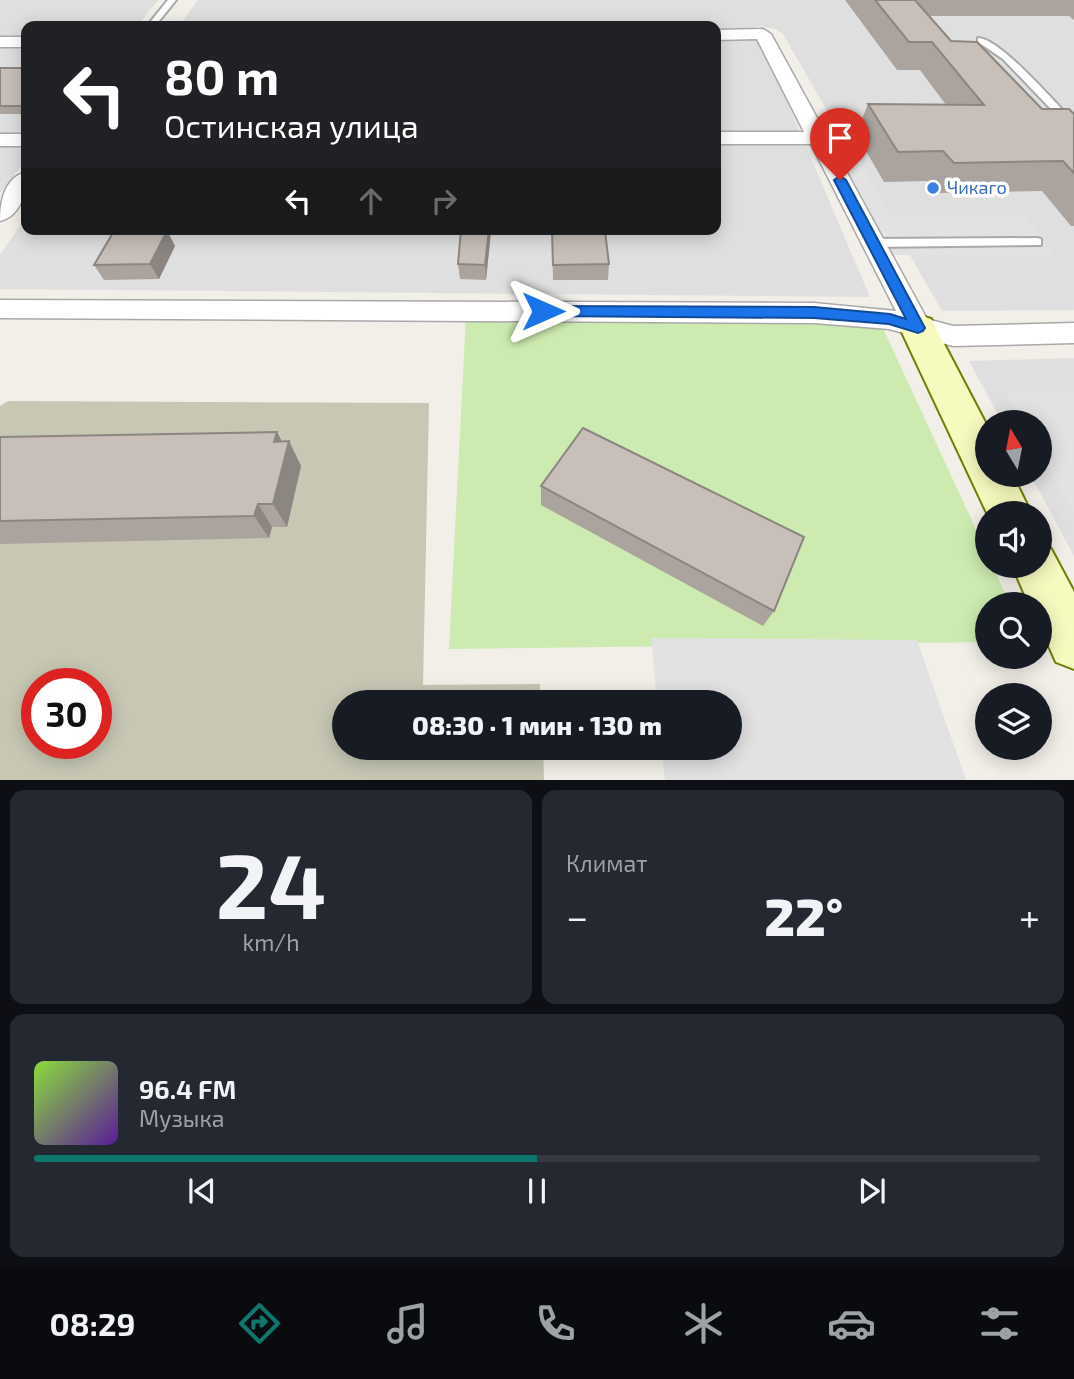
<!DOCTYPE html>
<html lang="ru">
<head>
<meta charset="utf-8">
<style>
	body { margin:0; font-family:"Exo 2",sans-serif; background:#242831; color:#f1f3f6; height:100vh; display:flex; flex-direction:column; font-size:26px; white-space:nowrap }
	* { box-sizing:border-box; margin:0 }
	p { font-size:23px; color:#9ea1a6 }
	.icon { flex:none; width:38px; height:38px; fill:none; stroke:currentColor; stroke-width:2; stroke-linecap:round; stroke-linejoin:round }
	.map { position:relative; height:780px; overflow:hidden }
	.details { display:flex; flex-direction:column; gap:10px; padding:10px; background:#0d0f14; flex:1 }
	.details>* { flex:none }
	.banner { position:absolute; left:21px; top:21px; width:700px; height:214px; border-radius:14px; box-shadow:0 4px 18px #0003; background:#202124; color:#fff; overflow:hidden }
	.needle { width:46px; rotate:350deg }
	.buttons { position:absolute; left:975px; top:410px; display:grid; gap:14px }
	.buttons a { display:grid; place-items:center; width:77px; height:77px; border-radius:50%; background:#171b24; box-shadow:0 4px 18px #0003; font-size:35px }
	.speed { position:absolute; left:21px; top:668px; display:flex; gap:14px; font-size:35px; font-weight:700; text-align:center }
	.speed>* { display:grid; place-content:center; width:91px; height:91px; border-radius:50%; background:#171b24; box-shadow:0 4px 18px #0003; line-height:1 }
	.speed .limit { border:10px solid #d22; background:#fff; color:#111 }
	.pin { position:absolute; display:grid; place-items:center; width:60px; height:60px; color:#fff; margin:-72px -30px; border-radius:50% 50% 50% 0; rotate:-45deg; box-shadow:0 0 7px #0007 }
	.pin .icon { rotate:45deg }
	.me { position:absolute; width:77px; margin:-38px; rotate:90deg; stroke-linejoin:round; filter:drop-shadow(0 0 5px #0008) }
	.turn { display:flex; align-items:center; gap:24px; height:147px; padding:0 28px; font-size:32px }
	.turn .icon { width:91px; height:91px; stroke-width:2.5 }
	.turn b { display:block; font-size:49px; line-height:60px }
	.lanes { display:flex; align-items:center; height:66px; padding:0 28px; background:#0003; justify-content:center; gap:35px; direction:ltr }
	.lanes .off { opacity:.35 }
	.big { font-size:52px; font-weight:800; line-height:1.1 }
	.details .tile { flex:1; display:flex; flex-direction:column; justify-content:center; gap:10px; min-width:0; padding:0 24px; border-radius:14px; background:#242831 }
	.details .dial { align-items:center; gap:0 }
	.dial b { font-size:91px; line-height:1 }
	.song { display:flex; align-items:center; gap:21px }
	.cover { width:84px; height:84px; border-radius:10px; background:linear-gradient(135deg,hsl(90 70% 55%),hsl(270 70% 35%)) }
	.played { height:7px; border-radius:4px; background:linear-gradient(90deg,#0f766e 50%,#363941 50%) }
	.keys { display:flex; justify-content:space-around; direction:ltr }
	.heat { display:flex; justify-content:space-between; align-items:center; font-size:38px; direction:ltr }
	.details .tiles { flex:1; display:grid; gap:10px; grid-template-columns:1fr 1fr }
	.tile:last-child { grid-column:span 2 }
	.trip { position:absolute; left:332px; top:690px; width:410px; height:70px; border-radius:35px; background:#171b24; box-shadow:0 4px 18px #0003; font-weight:800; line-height:70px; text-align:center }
	.dock { display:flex; height:112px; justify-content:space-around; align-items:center; background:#090b0e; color:#9ea1a6 }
	.dock .icon { width:49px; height:49px }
	.dock .on { color:#0f766e }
	.dock b { font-size:32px; color:#f1f3f6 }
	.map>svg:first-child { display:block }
	.residential { fill:#e0dfdf }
	.construction { fill:#c7c7b4; fill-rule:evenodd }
	.grass { fill:#cdebb0 }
	.parking { fill:#e2e2e2 }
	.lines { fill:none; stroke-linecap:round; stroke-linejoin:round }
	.lane-casing { stroke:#a9a9a9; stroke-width:4 }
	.street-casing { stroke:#a9a9a9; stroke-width:3 }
	.secondary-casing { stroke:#707d05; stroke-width:4 }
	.lane { fill:#fff; fill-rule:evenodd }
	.street { fill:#fff; fill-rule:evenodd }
	.secondary { fill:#f7fabf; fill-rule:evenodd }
	.wall { fill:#aba49e }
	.shaded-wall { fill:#8b8681 }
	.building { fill:#c7bfb8; stroke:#8b8681; stroke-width:2 }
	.route { fill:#1a73e8; stroke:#114b97; stroke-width:2 }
	.shop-dot { fill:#3f7fe0; stroke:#fff; stroke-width:2.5 }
	.labels { text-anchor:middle; stroke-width:7; stroke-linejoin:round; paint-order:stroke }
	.far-shop-label { font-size:18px; fill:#366cbe; stroke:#fff; text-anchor:start }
</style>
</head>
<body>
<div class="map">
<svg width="1074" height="781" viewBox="0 0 1074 781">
	<rect width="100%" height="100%" fill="#f2efe9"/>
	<g class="residential">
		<path d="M0,0H158L137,26H26V160L0,193Z"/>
		<path d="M198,0H1074V310L942,311L783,34L776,29L758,26H755L870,297L0,289V255L26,217V229H716V26H179Z"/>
		<path d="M1074,358V556L1030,474H1040V422H1002L969,361Z"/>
	</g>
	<path class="construction" d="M8,401L429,403L423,685L540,684L541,702H345V747H543L544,780L0,781V406ZM37,684H96V744H37Z"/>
	<path class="grass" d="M466,314L881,324L987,553V565H992L1010,604H987V642L449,649Z"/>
	<g class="parking">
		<path d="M838,161L860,162L890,215H1025L1056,256L886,255Z"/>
		<path d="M1074,391V514L1040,453V422H1022L1006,393Z"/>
		<path d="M651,638L917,640L966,780H665L661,747H730V702H657Z"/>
	</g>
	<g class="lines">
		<defs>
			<g id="lane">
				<path d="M168,0H176L155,26H147Z"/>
				<path d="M978,38C1000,38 1057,105 1074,122V131L1071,130L1003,59L978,42Z"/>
				<path d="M1037,238L1041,239V245L871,247L865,243L871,239Z"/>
			</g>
			<g id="street">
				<path d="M763,29L771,34L927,319L953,326L1074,323V343L953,346L889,329L814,323L0,318V300L814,303L896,311L811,144H716V132H804L757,39L716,40V30Z"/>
				<rect x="0" y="37" width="26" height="10"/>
				<rect x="0" y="134" width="26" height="12"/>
				<path d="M26,172C27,191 21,216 0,221C0,202 4,178 26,172Z"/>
			</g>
			<g id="secondary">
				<path d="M918,315L931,319L987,426V474H1012L1031,513H987L900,328L905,319Z"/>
				<path d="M1040,545L1051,549L1074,592V669L1056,662L1040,626V604H1029L1012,565H1040Z"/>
			</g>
		</defs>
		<use href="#lane" class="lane-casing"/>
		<use href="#street" class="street-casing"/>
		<use href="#secondary" class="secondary-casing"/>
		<use href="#lane" class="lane"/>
		<use href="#street" class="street"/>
		<use href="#secondary" class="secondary"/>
	</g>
	<g class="wall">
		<path d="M845,0H1074V20L1069,16H929L951,41L1042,109L1074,114V226H1071L1042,191L937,193L927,181L884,182L856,134L868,104L946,105L920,70H897Z"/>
		<rect x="0" y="68" width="26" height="46"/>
		<path d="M461,229H491L486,280L460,279L458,264Z"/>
		<path d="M167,231L175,246L159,279L104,280L94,265Z"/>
		<path d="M552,232L609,264L608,280H553Z"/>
		<path d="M277,432L282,441H289L301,466L287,527H272L269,538L0,544V437Z"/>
		<path d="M541,486L774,611L763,626L541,505Z"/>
	</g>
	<g class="shaded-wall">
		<path d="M489,229H491V232L486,280L485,265Z"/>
		<path d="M167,231L175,246L159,279L150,264Z"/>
		<path d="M277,432L286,450L289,441L301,466L287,527L273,504L274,442Z"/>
		<path d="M258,504L272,527L269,538L254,516Z"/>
	</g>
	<g class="building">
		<path d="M875,0H915L951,41L977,42L1042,109H1069L1074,114V173L1063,161L954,163L943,151L898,152L868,104L984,105L932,42H909Z"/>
		<rect x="0" y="68" width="26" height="38"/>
		<path d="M461,229H489L485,265L458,264Z"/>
		<path d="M114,231H167L150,264L94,265Z"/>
		<path d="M605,231L609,264L553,265L552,232Z"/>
		<path d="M583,428L804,537L774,611L541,486Z"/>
		<path d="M277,432L274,442L289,441L273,504H258L254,516L0,521V437Z"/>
	</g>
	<path class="route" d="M840,176L846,180L925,328L923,331L918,333L889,324L814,318L543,316L536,311L543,306L814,307L890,314L906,319L834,180Z"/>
	<circle class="shop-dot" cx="933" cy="188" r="7"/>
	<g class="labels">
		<g class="far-shop-label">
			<text x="947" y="194">Чикаго</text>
		</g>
	</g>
</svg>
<div class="buttons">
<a><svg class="needle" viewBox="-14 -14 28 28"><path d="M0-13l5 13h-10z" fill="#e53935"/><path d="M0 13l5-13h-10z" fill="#9ea1a6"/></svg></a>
<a><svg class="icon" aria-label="sound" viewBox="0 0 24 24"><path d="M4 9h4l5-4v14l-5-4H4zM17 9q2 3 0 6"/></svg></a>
<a><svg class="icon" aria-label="search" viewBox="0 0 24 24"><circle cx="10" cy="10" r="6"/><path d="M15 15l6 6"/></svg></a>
<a><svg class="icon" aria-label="layers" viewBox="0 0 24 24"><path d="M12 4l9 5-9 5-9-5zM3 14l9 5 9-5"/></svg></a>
</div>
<div class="speed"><div class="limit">30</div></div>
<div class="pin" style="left:840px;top:180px;background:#d93025"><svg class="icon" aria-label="arrive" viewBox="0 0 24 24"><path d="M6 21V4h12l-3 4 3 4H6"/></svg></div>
<svg class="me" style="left:543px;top:311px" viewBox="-20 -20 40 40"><path d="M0-17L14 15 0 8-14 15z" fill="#1a73e8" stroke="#fff" stroke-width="4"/></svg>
<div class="trip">08:30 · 1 мин · 130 m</div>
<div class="banner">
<div class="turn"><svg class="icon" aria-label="left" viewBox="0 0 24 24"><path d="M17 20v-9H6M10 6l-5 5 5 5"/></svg><div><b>80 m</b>Остинская улица</div></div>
<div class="lanes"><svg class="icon" aria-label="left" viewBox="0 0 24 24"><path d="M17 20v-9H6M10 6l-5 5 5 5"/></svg><svg class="icon off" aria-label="ahead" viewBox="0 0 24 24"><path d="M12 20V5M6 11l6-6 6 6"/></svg><svg class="icon off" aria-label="right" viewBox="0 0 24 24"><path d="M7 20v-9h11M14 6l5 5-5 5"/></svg></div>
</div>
</div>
<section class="details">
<div class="tiles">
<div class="tile dial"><b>24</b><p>km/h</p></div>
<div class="tile"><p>Климат</p>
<div class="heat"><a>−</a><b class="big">22°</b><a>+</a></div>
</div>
<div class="tile">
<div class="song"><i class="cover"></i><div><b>96.4 FM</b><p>Музыка</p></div></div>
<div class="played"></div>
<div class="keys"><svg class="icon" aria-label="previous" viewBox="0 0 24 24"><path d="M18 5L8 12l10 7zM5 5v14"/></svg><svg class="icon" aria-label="pause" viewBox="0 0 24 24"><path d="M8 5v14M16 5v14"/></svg><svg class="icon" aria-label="next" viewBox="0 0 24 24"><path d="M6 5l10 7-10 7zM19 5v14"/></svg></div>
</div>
</div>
</section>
<nav class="dock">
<b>08:29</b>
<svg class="icon on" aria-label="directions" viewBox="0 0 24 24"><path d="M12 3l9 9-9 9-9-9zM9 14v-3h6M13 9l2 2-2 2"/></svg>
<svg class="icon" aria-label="music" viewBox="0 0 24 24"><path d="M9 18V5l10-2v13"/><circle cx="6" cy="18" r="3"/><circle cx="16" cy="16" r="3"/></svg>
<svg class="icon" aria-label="phone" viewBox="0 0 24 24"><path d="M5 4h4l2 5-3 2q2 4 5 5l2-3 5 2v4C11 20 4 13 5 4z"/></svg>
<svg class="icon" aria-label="climate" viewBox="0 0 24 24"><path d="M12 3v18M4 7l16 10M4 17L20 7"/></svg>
<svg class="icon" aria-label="car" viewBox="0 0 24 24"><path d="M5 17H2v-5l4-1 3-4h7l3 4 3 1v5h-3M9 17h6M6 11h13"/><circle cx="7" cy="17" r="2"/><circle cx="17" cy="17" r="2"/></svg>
<svg class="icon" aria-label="filters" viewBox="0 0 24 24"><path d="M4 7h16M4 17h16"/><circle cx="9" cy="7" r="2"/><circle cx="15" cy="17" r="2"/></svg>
</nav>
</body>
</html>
